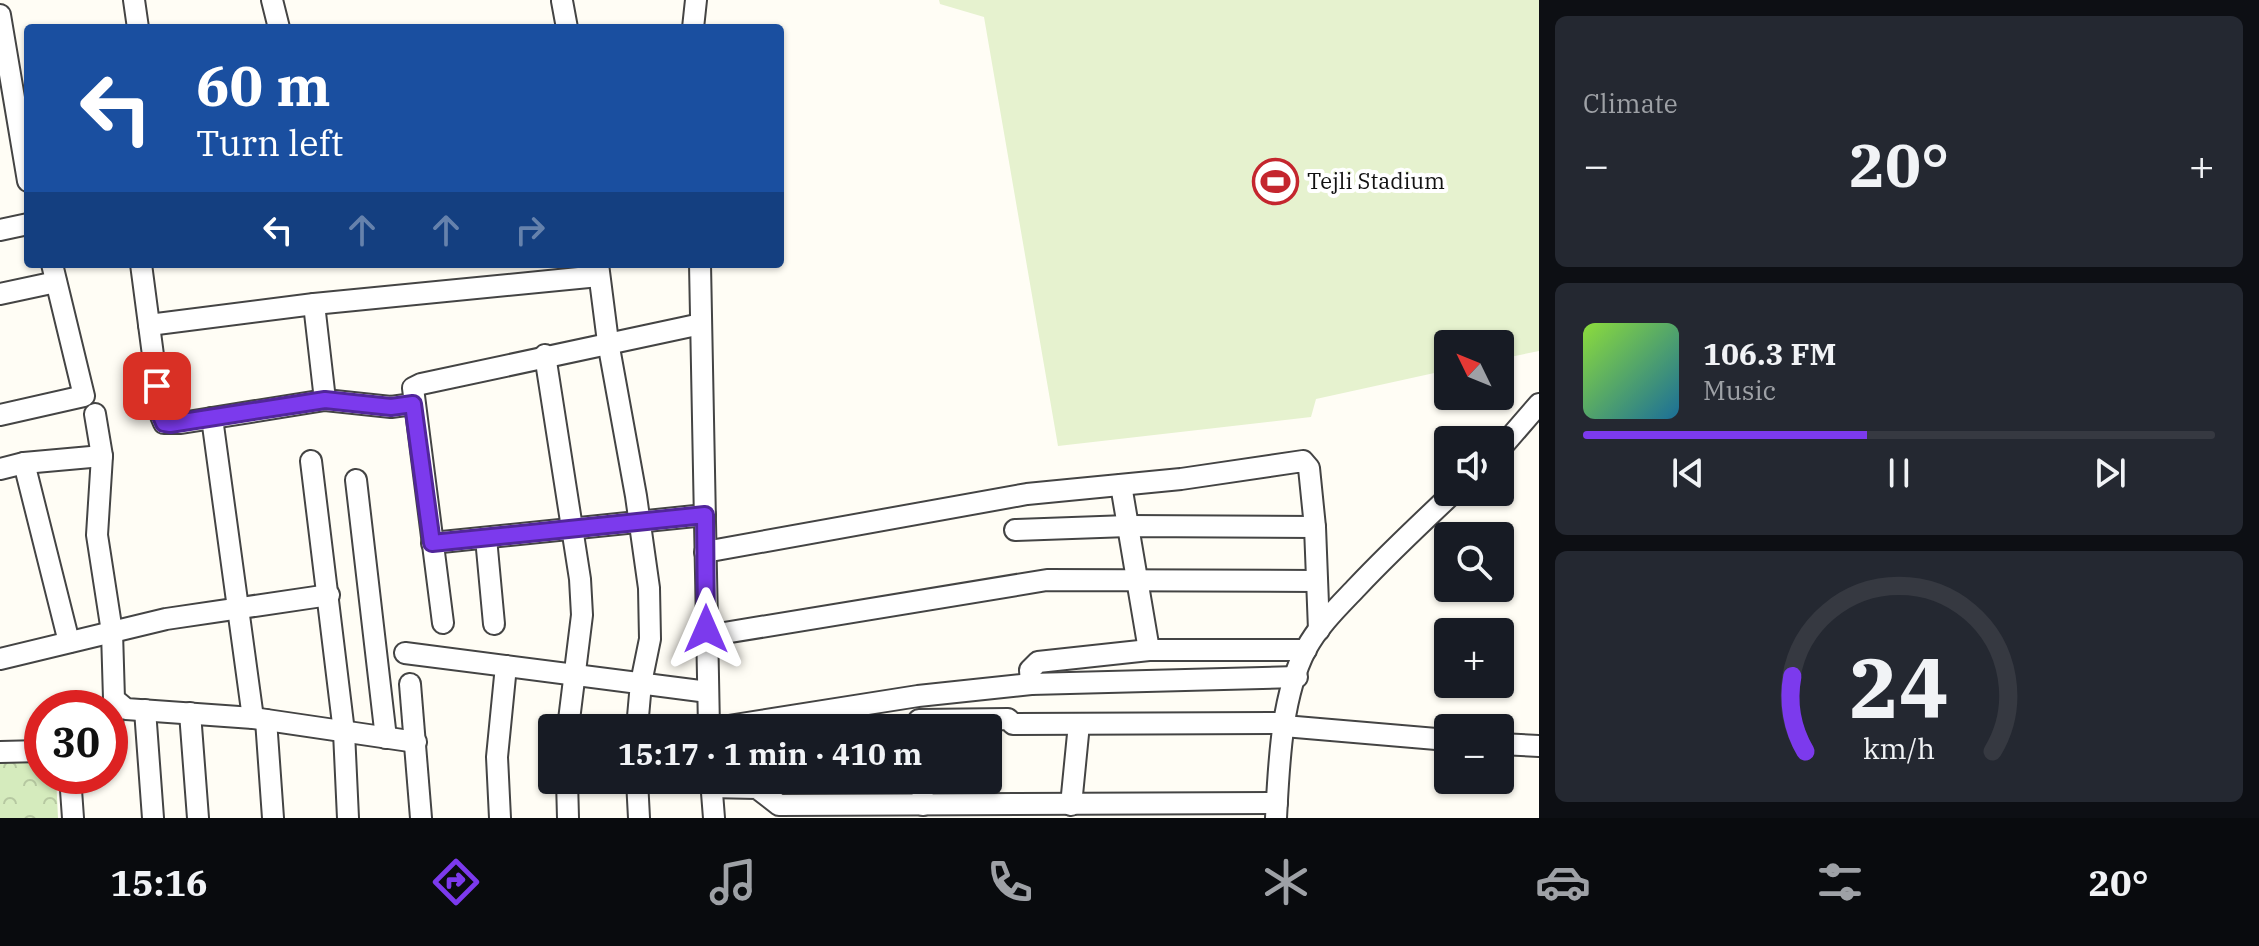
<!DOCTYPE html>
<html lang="en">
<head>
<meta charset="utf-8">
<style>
	body { margin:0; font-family:"IBM Plex Serif",serif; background:#242831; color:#f1f3f6; height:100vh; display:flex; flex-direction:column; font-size:30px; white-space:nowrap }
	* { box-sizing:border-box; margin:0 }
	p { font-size:26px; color:#9ea1a6 }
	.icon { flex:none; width:44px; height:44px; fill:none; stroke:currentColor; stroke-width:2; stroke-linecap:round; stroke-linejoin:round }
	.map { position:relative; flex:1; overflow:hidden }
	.details { display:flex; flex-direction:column; gap:16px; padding:16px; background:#0d0f14; width:720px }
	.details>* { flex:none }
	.guide { position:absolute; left:24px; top:24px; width:760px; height:244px; border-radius:8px; box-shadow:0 2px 6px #0004; background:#1a4fa0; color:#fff; overflow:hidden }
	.needle { width:52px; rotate:313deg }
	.tools { position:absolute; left:1434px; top:330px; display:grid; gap:16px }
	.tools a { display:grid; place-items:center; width:80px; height:80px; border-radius:8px; background:#171b24; box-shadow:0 2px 6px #0004; font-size:40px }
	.speed { position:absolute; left:24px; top:690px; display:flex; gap:16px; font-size:40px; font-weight:700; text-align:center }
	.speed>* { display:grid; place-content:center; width:104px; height:104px; border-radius:50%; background:#171b24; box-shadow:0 2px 6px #0004; line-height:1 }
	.speed .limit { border:12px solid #d22; background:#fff; color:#111 }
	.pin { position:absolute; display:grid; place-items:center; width:68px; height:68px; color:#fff; margin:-34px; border-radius:16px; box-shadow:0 4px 12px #0006 }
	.me { position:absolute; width:88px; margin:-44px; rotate:0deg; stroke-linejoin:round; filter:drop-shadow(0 0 6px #0008) }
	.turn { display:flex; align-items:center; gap:28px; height:168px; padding:0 40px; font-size:36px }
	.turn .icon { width:104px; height:104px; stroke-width:2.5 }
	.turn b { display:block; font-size:56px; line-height:68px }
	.lanes { display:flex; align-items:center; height:76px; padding:0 40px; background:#0003; justify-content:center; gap:40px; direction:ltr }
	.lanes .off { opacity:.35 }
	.big { font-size:60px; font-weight:700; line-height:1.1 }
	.details .tile { flex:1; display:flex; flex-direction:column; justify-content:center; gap:12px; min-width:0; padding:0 28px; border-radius:12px; background:#242831 }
	.details .dial { align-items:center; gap:0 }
	.dial svg { height:208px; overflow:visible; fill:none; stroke:#363941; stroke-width:7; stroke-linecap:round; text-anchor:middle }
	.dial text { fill:#f1f3f6; stroke:none }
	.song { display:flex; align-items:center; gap:24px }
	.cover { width:96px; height:96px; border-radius:12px; background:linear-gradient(135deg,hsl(90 70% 55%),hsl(200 70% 35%)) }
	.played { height:8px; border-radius:4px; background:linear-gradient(90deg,#7c3aed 45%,#363941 45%) }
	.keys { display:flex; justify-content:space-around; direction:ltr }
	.heat { display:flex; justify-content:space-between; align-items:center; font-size:44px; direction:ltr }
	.trip { position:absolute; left:538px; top:714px; width:464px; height:80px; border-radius:8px; background:#171b24; box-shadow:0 2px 6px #0004; font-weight:700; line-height:80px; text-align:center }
	.menu { display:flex; height:128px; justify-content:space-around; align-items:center; background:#090b0e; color:#9ea1a6 }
	.menu .icon { width:56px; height:56px }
	.menu .current { color:#7c3aed }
	.menu b { font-size:36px; color:#f1f3f6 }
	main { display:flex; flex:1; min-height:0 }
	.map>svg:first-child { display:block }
	.park { fill:url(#park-crowns) }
	.pitch { fill:#e6f2cf }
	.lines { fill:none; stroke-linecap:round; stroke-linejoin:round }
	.minor-casing { stroke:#444; stroke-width:24 }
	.minor { stroke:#fff; stroke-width:20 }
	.route-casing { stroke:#51269a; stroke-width:20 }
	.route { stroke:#7c3aed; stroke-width:14 }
	.labels { text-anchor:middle; stroke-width:8; stroke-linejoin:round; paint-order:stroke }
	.poi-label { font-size:22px; fill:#111; stroke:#fff; text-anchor:start }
</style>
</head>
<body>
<main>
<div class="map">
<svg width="1539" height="818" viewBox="0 0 1539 818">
	<defs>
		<pattern id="park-crowns" width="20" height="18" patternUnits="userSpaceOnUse" patternTransform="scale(2)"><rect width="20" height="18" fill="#d5ebbd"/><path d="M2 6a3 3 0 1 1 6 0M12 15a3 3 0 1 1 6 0" fill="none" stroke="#b6c8a1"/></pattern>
	</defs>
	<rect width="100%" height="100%" fill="#fffdf5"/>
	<path class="park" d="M0,759H42V776H56L58,818H0Z"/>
	<path class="pitch" d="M939,0H1539V351L1500,359V344H1448V370L1316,399L1311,417L1058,446L984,17L940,4Z"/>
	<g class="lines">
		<defs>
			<g id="minor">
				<path d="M134,0L138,28"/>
				<path d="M272,0L279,28"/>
				<path d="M562,1L567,28"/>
				<path d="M0,15L28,181"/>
				<path d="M693,28L696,0"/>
				<path d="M0,230L28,224"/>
				<path d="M141,264L161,416L164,423H181L325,400L391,407L413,404"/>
				<path d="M598,264L608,342L636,496L649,588L650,639L641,683L637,728"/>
				<path d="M700,264L709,728"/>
				<path d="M0,294L56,282"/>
				<path d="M314,304L325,400"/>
				<path d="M149,325L314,304L599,276"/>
				<path d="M545,355L580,579L582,615L568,728"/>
				<path d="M95,414L102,456L97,535L112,632L114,699L126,709L253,718L416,742"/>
				<path d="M0,415L84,396L52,264"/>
				<path d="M212,418L253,718"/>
				<path d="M1500,449L1539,404"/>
				<path d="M311,461L344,732L348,818"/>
				<path d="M24,463L69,642"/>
				<path d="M0,469L24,463L102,456"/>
				<path d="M356,480L386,738"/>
				<path d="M1121,485L1149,650"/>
				<path d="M1015,530L1128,526L1315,527"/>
				<path d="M486,538L494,624"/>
				<path d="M432,543L705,515"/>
				<path d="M705,552L1027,494L1181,479L1303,461L1309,468L1315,527L1319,630"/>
				<path d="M443,623L413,388L421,384L701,324"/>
				<path d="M706,636L1047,580L1317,581"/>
				<path d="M405,653L708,692"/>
				<path d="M0,659L166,619L329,595"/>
				<path d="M410,684L421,818"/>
				<path d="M1031,684L1030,670L1038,662L1149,650H1306"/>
				<path d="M145,710L153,818"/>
				<path d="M190,713L198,818"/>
				<path d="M266,720L273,818"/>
				<path d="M919,720L1008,719L1013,724L1284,723"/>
				<path d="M1284,726L1448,740"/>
				<path d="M716,728L918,696L1031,684L1297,677"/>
				<path d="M1500,744L1539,746"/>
				<path d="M0,752L42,751"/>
				<path d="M110,753L114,699"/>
				<path d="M70,776L73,818"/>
				<path d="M567,780L568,818"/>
				<path d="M637,780L639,818"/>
				<path d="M711,780L714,818"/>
				<path d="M922,780L923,805"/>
				<path d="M711,787L757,788L779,805L1277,803"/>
				<path d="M1071,805L1079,724"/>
				<path d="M500,818L497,757L506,666"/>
				<path d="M1276,818C1279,764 1281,697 1306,649C1319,625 1339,606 1357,587C1388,554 1421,523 1454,492"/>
			</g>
		</defs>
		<use href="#minor" class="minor-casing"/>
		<use href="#minor" class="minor"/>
	</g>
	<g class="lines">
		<defs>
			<path id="route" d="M157,386L161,416L164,423L170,424L325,400L391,407L413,404L432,543L705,515L706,629"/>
		</defs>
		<use href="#route" class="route-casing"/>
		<use href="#route" class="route"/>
	</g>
	<defs>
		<symbol id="stadium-ring" viewBox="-11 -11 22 22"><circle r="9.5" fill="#fff" stroke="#c4262e" stroke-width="1.5"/><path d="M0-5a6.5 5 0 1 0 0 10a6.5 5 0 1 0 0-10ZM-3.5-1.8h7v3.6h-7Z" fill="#c4262e"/></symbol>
	</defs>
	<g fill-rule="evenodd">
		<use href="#stadium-ring" x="1250" y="156" width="51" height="51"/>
	</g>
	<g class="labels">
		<g class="poi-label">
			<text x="1307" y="189">Tejli Stadium</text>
		</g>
	</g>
</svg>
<div class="tools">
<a><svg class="needle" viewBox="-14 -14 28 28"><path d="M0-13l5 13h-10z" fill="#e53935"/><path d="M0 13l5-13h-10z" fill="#9ea1a6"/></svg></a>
<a><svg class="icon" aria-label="sound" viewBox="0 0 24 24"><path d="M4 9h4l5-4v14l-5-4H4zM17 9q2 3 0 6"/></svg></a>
<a><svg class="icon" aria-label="search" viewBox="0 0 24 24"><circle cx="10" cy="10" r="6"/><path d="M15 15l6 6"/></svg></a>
<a>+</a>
<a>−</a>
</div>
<div class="speed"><div class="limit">30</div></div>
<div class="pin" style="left:157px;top:386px;background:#d93025"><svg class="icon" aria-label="arrive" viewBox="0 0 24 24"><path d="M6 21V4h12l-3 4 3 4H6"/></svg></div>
<svg class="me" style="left:706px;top:629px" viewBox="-20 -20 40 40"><path d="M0-17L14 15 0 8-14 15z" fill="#7c3aed" stroke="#fff" stroke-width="4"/></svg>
<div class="trip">15:17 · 1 min · 410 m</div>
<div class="guide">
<div class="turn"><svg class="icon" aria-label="left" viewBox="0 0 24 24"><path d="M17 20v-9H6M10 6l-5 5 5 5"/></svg><div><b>60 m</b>Turn left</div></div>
<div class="lanes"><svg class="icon" aria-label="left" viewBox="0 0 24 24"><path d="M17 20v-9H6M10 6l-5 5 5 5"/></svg><svg class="icon off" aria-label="ahead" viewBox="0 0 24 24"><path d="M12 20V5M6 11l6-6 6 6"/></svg><svg class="icon off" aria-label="ahead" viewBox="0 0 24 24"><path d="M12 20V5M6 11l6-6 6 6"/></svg><svg class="icon off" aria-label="right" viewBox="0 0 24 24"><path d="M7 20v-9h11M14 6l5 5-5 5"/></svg></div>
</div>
</div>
<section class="details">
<div class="tile"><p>Climate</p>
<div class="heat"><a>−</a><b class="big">20°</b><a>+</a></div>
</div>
<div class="tile">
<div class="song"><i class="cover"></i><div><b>106.3 FM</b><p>Music</p></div></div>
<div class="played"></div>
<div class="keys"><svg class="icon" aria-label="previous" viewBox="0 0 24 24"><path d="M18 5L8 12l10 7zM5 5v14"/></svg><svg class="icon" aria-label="pause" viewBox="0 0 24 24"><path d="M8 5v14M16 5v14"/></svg><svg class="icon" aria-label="next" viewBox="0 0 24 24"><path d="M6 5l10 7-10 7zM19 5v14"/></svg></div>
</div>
<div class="tile dial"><svg viewBox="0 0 100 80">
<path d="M14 69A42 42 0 1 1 86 69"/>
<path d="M14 69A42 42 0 0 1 9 40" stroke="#7c3aed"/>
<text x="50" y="56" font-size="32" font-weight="700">24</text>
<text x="50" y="72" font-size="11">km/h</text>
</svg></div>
</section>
</main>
<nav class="menu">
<b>15:16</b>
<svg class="icon current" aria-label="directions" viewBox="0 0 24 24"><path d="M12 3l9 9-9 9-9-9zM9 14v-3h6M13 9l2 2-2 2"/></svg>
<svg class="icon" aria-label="music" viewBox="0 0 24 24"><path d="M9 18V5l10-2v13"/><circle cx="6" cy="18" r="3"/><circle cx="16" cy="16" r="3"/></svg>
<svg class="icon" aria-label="phone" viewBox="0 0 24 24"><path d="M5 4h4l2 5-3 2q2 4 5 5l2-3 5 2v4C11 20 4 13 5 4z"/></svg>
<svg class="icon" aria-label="climate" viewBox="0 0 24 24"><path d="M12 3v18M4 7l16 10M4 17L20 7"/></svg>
<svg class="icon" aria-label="car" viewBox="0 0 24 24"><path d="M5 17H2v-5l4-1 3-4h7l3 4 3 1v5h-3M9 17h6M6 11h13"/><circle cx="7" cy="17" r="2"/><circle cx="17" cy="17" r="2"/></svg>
<svg class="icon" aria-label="filters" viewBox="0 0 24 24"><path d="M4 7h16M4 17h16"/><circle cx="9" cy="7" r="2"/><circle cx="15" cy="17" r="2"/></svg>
<b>20°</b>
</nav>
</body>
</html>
